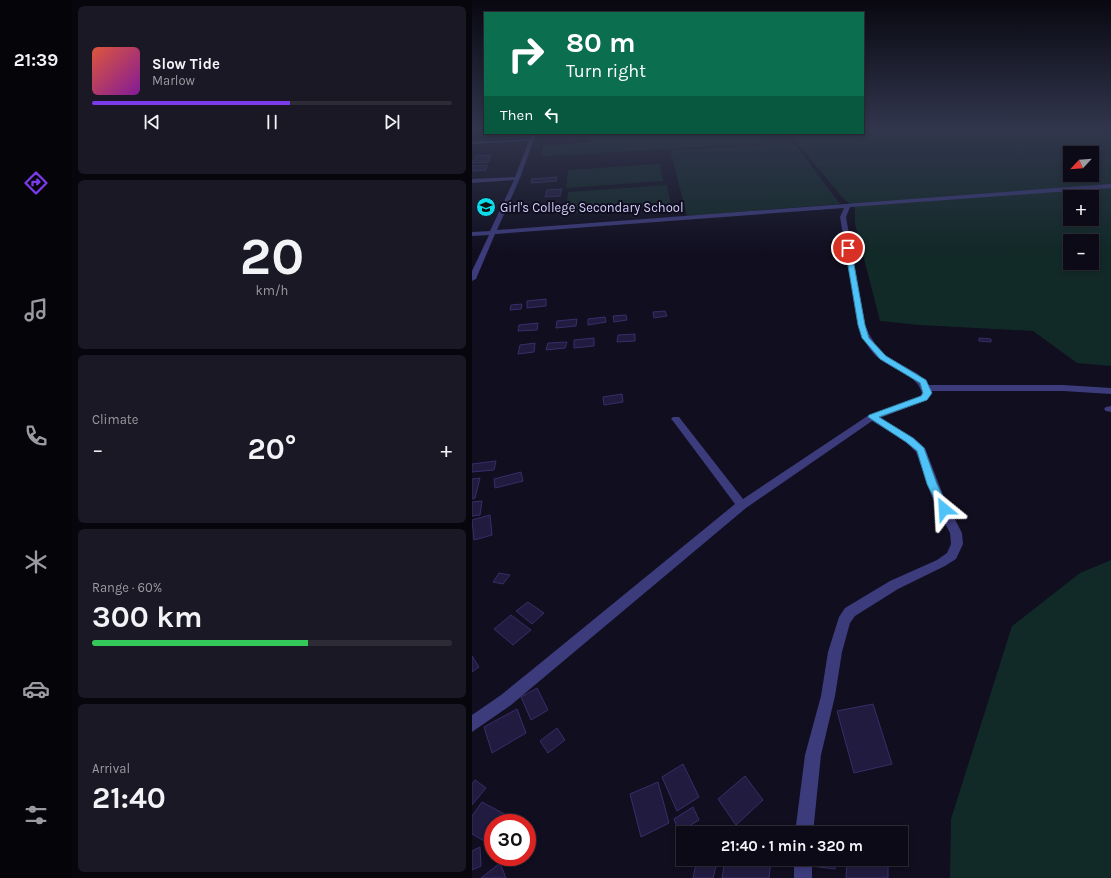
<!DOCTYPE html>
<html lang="en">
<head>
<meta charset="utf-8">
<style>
	body { margin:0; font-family:Karla,sans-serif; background:#1a1824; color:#f1f3f6; height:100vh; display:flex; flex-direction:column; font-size:15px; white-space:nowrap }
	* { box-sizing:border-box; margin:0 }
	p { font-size:13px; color:#9a9aa1 }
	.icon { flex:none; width:22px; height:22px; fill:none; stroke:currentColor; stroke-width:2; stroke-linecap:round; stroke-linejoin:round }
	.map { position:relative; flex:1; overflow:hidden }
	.drawer { display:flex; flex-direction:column; gap:6px; padding:6px; background:#07060d; width:400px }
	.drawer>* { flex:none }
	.banner { position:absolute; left:12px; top:12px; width:380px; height:122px; border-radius:0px; box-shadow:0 2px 6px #0003,0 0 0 1px #2c2b36; background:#0b6e4f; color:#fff; overflow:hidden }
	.needle { width:26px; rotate:244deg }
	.tools { position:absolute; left:591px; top:146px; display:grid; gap:8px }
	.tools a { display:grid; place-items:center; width:36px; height:36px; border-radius:0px; background:#0c0a17; box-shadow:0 2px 6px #0003,0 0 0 1px #2c2b36; font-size:20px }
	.speed { position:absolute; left:12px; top:814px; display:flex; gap:8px; font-size:20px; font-weight:700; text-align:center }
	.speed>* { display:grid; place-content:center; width:52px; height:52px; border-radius:50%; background:#0c0a17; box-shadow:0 2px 6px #0003,0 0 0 1px #2c2b36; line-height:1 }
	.speed .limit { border:6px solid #d22; background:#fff; color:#111 }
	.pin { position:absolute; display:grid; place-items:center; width:34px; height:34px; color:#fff; margin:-17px; border:2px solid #fff; border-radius:50%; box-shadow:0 1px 4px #0007 }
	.me { position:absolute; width:44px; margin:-22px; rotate:333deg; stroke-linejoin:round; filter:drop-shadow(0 0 3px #0008) }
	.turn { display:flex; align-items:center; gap:14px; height:84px; padding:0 16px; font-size:18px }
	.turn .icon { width:52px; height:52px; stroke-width:2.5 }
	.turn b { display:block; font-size:28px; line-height:34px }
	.then { display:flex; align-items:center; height:38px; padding:0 16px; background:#0003; gap:8px; font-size:15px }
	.big { font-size:30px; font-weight:700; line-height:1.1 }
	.drawer .card { flex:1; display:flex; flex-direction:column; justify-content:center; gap:6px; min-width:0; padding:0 14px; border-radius:6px; background:#1a1824 }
	.drawer .dial { align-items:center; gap:0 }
	.dial b { font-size:52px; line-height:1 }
	.song { display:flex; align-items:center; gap:12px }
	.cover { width:48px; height:48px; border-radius:6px; background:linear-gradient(135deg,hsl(10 70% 55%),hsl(290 70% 35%)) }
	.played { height:4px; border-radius:2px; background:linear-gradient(90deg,#7c3aed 55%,#2c2b36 55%) }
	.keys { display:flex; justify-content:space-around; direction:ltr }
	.heat { display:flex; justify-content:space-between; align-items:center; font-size:22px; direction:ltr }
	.charge { height:6px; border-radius:3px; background:linear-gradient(90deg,#34c759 60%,#2c2b36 0) }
	.trip { position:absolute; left:204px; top:826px; width:232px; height:40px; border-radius:0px; background:#0c0a17; box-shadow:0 2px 6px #0003,0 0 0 1px #2c2b36; font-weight:700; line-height:40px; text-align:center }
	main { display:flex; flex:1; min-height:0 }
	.menu { display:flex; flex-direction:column; width:72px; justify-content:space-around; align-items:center; background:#050409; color:#9a9aa1 }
	.menu .icon { width:28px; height:28px }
	.menu .current { color:#7c3aed }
	.menu b { font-size:18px; color:#f1f3f6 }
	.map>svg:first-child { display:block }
	.green { fill:#112927; fill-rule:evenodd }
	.building { fill:#211b3f; stroke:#382e6a }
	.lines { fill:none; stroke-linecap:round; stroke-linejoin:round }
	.minor { fill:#3c3b7c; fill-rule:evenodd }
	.route { fill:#4fc3f7; stroke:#337fa1 }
	.labels { text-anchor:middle; stroke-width:4; stroke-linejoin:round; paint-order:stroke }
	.far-poi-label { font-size:13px; fill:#d2cefc; stroke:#100e1f; text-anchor:start }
</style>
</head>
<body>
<main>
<nav class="menu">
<b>21:39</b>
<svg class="icon current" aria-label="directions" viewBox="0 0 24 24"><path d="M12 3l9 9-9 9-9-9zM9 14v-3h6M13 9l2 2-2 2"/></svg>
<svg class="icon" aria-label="music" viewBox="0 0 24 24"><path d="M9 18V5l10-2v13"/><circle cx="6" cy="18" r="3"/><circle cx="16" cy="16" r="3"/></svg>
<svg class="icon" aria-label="phone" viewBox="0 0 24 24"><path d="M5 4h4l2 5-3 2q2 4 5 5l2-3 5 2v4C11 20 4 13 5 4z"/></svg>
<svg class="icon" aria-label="climate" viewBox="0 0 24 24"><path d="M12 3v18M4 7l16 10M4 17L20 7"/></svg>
<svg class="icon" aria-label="car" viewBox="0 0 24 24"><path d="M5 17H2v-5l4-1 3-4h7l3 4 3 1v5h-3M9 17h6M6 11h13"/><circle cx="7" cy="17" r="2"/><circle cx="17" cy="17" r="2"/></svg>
<svg class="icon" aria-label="filters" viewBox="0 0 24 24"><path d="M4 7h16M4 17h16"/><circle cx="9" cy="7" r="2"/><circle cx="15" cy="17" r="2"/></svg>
</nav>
<section class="drawer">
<div class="card">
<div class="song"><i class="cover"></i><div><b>Slow Tide</b><p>Marlow</p></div></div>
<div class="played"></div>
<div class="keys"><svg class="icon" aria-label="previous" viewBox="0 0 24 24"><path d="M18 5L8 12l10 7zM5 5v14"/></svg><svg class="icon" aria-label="pause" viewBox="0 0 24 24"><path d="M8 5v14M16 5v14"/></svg><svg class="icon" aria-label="next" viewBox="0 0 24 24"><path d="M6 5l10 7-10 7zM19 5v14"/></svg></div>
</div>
<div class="card dial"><b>20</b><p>km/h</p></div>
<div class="card"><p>Climate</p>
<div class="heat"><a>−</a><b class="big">20°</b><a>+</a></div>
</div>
<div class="card"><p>Range · 60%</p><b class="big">300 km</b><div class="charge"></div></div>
<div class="card"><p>Arrival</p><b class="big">21:40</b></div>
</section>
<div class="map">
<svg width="639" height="878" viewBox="0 0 639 878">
	<rect width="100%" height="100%" fill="#100e1f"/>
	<g class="green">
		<path d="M391,130H639V366L605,363L561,331L447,325L408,321L383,224V208L371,198L324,142L318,133H391ZM598,153H620V175H598ZM598,197H620V219H598ZM598,241H620V263H598Z"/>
		<path d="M116,133H317L322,142L69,156L71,146L115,143Z"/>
		<path d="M322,143L368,204L215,216L198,150Z"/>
		<path d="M188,164L191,181L94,188L96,170Z"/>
		<path d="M195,185L199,205L93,214L96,192Z"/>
		<path d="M639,560V878H478L479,819L540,626L608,573Z"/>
	</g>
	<g class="building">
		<path d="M19,155L16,162L0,163L4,156Z"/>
		<path d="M15,165L14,170L0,171V166Z"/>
		<path d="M85,177L84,181L59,183L60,179Z"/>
		<path d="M90,189L88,196L73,197L75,190Z"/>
		<path d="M74,299V306L55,308V301Z"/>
		<path d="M50,304L49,309L38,310L39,305Z"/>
		<path d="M193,311L195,316L182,318L181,312Z"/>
		<path d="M154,315L155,320L142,322L141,316Z"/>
		<path d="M133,317L134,322L116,325V319Z"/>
		<path d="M105,319L104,326L84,328L85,321Z"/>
		<path d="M66,323L65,330L46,331L47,325Z"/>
		<path d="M163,334V341L145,342L146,335Z"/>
		<path d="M122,338V346L102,348V340Z"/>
		<path d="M507,338L519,339V342L507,341Z"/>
		<path d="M95,342L93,348L74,350L76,343Z"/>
		<path d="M63,343L62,352L46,354L48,345Z"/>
		<path d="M150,394L151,402L132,405L131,397Z"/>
		<path d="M24,461L22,470L0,472V464Z"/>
		<path d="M49,472L51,481L23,488L22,479Z"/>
		<path d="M8,478L3,498L0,499V479Z"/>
		<path d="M10,501L8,515L0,516V502Z"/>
		<path d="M18,515L20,535L2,540L0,520Z"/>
		<path d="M27,573L38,575L31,584L21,582Z"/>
		<path d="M56,602L72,613L60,624L44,611Z"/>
		<path d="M39,615L59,630L41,645L22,629Z"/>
		<path d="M0,656L7,667L0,672Z"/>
		<path d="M65,688L76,710L59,720L49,697Z"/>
		<path d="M401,704L420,764L382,773L365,711Z"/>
		<path d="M45,709L54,733L20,753L12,727Z"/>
		<path d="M85,728L93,740L76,753L68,741Z"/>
		<path d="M211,764L227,797L205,811L190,777Z"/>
		<path d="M273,776L291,800L264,825L246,799Z"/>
		<path d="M3,780L14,788L0,805V784Z"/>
		<path d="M186,782L197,823L169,837L158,794Z"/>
		<path d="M10,802L38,817L34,823H21V842L19,845L0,834V816Z"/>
		<path d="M221,807L227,820L207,832L202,819Z"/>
		<path d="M8,847L9,866L0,870V851Z"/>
		<path d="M225,859H246L241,878H221Z"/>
		<path d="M253,859H299L297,878H250Z"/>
		<path d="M339,859H363V869L339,866Z"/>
		<path d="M375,859L416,864V878H374Z"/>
		<path d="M28,863L34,878H9Z"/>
	</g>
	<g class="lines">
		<g class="minor">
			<path d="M60,133H64L48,178L25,230L639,184V188L378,207L374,217L393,325L397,334L404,345L414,356L446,374L456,385H591L639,388V394L591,391H459L460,393L455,400L408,418L442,438L453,448L473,500L490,533L491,544L484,559L473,566L426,589L383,616L378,623L370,652L363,696L349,755L341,833H323L333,755L349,696L356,652L367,617L373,608L418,581L465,560L475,553L479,544L478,533L461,500L444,452L434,442L400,421L274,508L39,705L0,732V715L29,695L66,665L263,504L201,421L199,419L201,417H207L271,499L397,415L449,396L450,393C444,374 424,371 409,360C399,353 392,341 387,329L368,217L372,208L23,234L4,279L0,281V271L17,235L0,236V232L18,231L42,180L0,183V179L43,177L57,141L0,144V142L58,139Z"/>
			<path d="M639,406V412L634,411L632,409L634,407Z"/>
			<rect x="322" y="859" width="18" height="19"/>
		</g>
	</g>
	<linearGradient id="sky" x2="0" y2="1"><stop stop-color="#090811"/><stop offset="0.51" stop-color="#31364d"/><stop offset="1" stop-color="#31364d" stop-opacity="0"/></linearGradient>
	<rect width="639" height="253" fill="url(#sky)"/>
	<path class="route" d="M376,246L379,248L393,325L397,338L414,356L454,380L460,393L455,400L407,417L441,438L452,448L465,484L477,509L476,512H469L467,509L455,484L445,451L434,442L396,417L397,415L449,396L451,393L448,383L408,359L390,338L386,325L373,248Z"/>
	<defs>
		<symbol id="university-disc" viewBox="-11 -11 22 22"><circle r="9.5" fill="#0ddbea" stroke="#100e1f"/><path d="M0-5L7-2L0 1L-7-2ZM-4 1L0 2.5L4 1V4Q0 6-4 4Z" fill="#111"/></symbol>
	</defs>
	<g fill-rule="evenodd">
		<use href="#university-disc" x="3" y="196" width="22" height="22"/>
	</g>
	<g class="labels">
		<g class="far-poi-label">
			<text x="28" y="212">Girl's College Secondary School</text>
		</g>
	</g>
</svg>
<div class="tools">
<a><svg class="needle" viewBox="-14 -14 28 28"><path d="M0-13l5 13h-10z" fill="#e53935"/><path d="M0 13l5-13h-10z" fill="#9a9aa1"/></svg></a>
<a>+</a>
<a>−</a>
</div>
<div class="speed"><div class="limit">30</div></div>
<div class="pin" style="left:376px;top:248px;background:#d93025"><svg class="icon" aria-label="arrive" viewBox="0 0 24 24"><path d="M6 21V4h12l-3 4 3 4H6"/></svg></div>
<svg class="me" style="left:472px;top:509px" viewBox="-20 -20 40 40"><path d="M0-17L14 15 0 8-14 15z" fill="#4fc3f7" stroke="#fff" stroke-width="4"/></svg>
<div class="trip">21:40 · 1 min · 320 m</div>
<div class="banner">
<div class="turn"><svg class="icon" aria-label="right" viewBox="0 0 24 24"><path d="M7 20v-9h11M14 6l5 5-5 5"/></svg><div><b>80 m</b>Turn right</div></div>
<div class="then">Then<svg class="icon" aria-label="left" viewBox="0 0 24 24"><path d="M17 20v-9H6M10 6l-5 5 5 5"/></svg></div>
</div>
</div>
</main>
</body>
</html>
